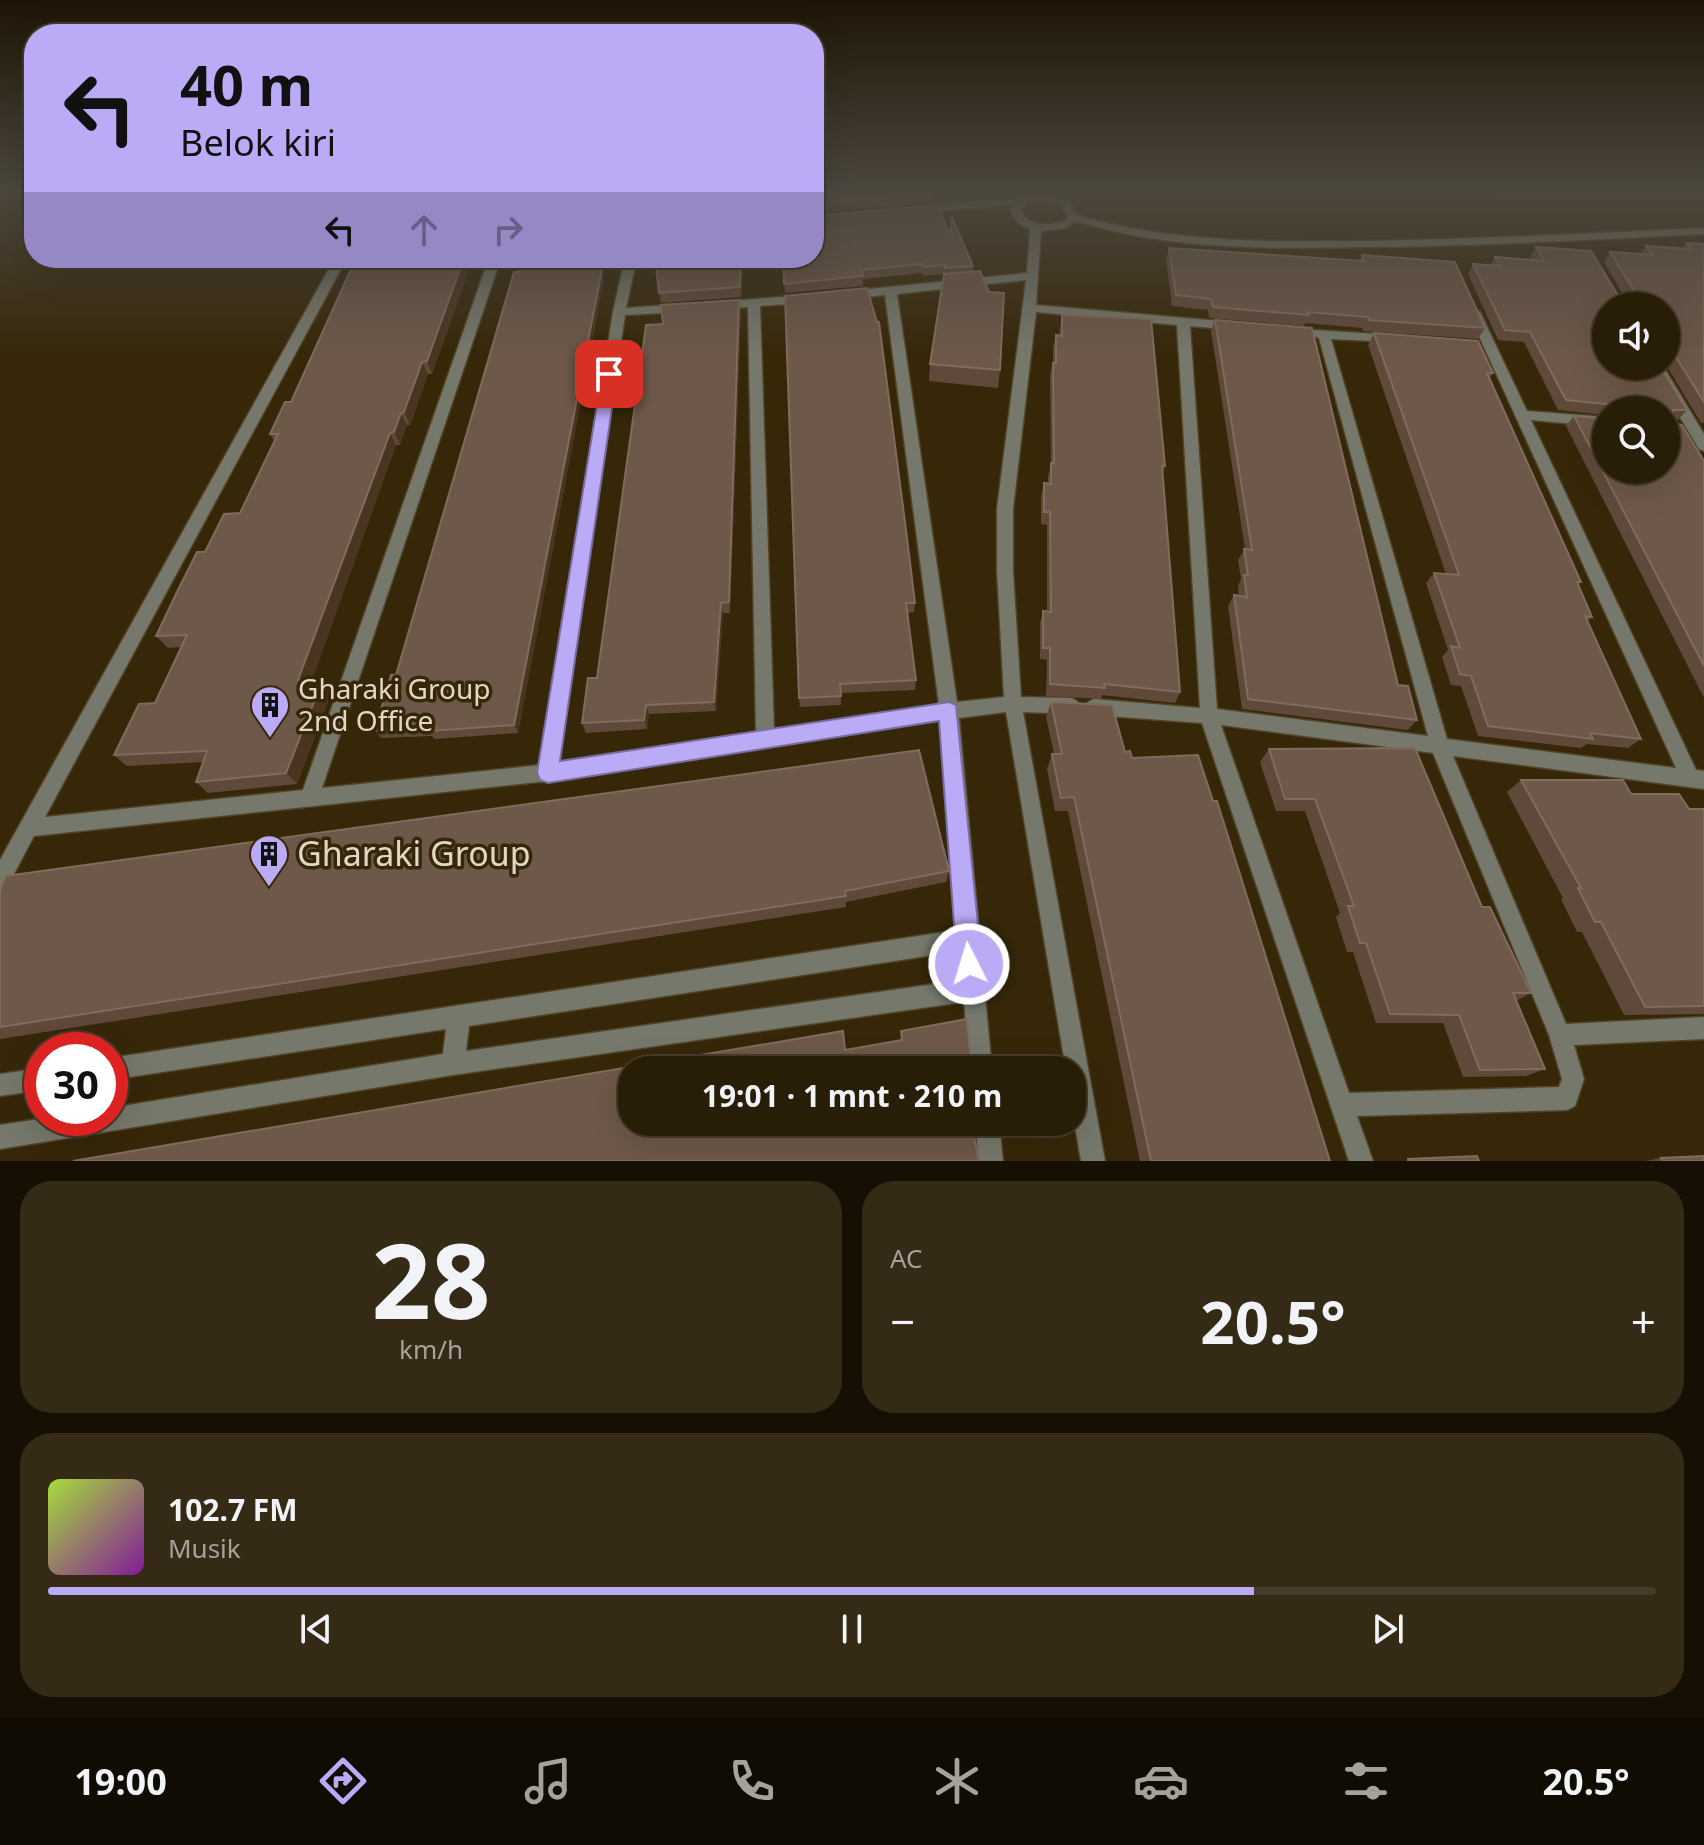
<!DOCTYPE html>
<html lang="id">
<head>
<meta charset="utf-8">
<style>
	body { margin:0; font-family:"Noto Sans",sans-serif; background:#342a15; color:#f1f3f6; height:100vh; display:flex; flex-direction:column; font-size:30px; white-space:nowrap }
	* { box-sizing:border-box; margin:0 }
	p { font-size:26px; color:#a5a29b }
	.icon { flex:none; width:44px; height:44px; fill:none; stroke:currentColor; stroke-width:2; stroke-linecap:round; stroke-linejoin:round }
	.map { position:relative; height:1161px; overflow:hidden }
	.panel { display:flex; flex-direction:column; gap:20px; padding:20px; background:#161004; flex:1 }
	.panel>* { flex:none }
	.banner { position:absolute; left:24px; top:24px; width:800px; height:244px; border-radius:32px; box-shadow:0 8px 32px #0002,0 0 0 2px #443b28; background:#bbaaf6; color:#111; overflow:hidden }
	.fabs { position:absolute; left:1592px; top:292px; display:grid; gap:16px }
	.fabs a { display:grid; place-items:center; width:88px; height:88px; border-radius:50%; background:#281d07; box-shadow:0 8px 32px #0002,0 0 0 2px #443b28; font-size:40px }
	.speed { position:absolute; left:24px; top:1032px; display:flex; gap:16px; font-size:40px; font-weight:700; text-align:center }
	.speed>* { display:grid; place-content:center; width:104px; height:104px; border-radius:50%; background:#281d07; box-shadow:0 8px 32px #0002,0 0 0 2px #443b28; line-height:1 }
	.speed .limit { border:12px solid #d22; background:#fff; color:#111 }
	.pin { position:absolute; display:grid; place-items:center; width:68px; height:68px; color:#fff; margin:-34px; border-radius:16px; box-shadow:0 4px 12px #0006 }
	.me { position:absolute; width:88px; margin:-44px; rotate:355deg; stroke-linejoin:round; filter:drop-shadow(0 0 6px #0008) }
	.turn { display:flex; align-items:center; gap:28px; height:168px; padding:0 24px; font-size:36px }
	.turn .icon { width:104px; height:104px; stroke-width:2.5 }
	.turn b { display:block; font-size:56px; line-height:68px }
	.lanes { display:flex; align-items:center; height:76px; padding:0 24px; background:#0003; justify-content:center; gap:40px; direction:ltr }
	.lanes .off { opacity:.35 }
	.big { font-size:60px; font-weight:700; line-height:1.1 }
	.panel .card { flex:1; display:flex; flex-direction:column; justify-content:center; gap:12px; min-width:0; padding:0 28px; border-radius:32px; background:#342a15 }
	.panel .dial { align-items:center; gap:0 }
	.dial b { font-size:104px; line-height:1 }
	.song { display:flex; align-items:center; gap:24px }
	.cover { width:96px; height:96px; border-radius:12px; background:linear-gradient(135deg,hsl(80 70% 55%),hsl(290 70% 35%)) }
	.played { height:8px; border-radius:4px; background:linear-gradient(90deg,#bbaaf6 75%,#443b28 75%) }
	.keys { display:flex; justify-content:space-around; direction:ltr }
	.heat { display:flex; justify-content:space-between; align-items:center; font-size:44px; direction:ltr }
	.panel .tiles { flex:1; display:grid; gap:20px; grid-template-columns:1fr 1fr }
	.card:last-child { grid-column:span 2 }
	.trip { position:absolute; left:618px; top:1056px; width:468px; height:80px; border-radius:32px; background:#281d07; box-shadow:0 8px 32px #0002,0 0 0 2px #443b28; font-weight:700; line-height:80px; text-align:center }
	.menu { display:flex; height:128px; justify-content:space-around; align-items:center; background:#100c03; color:#a5a29b }
	.menu .icon { width:56px; height:56px }
	.menu .on { color:#bbaaf6 }
	.menu b { font-size:36px; color:#f1f3f6 }
	.map>svg:first-child { display:block }
	.lines { fill:none; stroke-linecap:round; stroke-linejoin:round }
	.minor-casing { stroke:#514327; stroke-width:3 }
	.minor { fill:#76786b; fill-rule:evenodd }
	.wall { fill:#60493a }
	.shaded-wall { fill:#493520 }
	.building { fill:#6d5849; stroke:#7f6c5c; stroke-width:2 }
	.route { fill:#bbaaf6; stroke:#7a6ea0; stroke-width:2 }
	.labels { text-anchor:middle; stroke-width:7; stroke-linejoin:round; paint-order:stroke }
	.poi-label { font-size:28px; fill:#e0d7c6; stroke:#362709; text-anchor:start }
	.near-poi-label { font-size:34px; fill:#e0d7c6; stroke:#362709; text-anchor:start }
</style>
</head>
<body>
<div class="map">
<svg width="1704" height="1161" viewBox="0 0 1704 1161">
	<rect width="100%" height="100%" fill="#362709"/>
	<g class="lines">
		<defs>
			<g id="minor">
				<path d="M1490,192H1704V196L1495,195Z"/>
				<path d="M1047,194L1069,201L1077,215C1171,243 1271,242 1368,241C1480,239 1592,233 1704,228V234C1591,240 1478,246 1364,247C1268,249 1168,250 1076,221L1066,228L1041,231L1036,305L1232,322L1238,326L1232,330L1190,326L1217,709L1428,736L1319,338L1309,334L1315,330L1392,335L1398,339L1396,342L1331,339L1447,739L1676,768L1468,312L1470,309L1474,308L1480,312L1527,411L1606,417V427L1531,420L1696,770L1704,771V789L1453,756L1566,1024L1704,1017V1039L1574,1045L1584,1079L1575,1106L1567,1110L1357,1116L1373,1161H1349L1202,723L1094,715L1088,712L1085,707L1088,702L1094,699L1200,708L1177,325L1036,312L1013,509V571L1021,697L1071,698L1077,701L1080,706L1077,711L1071,714L1023,712L1105,1161H1081L1072,1108V1070H1066L1006,712L959,718L992,1070H970L964,1002L453,1075L0,1149V1125L45,1118H110V1108L443,1054L446,1029L110,1080V1058L958,930L941,720L548,781L34,836L7,887L0,890V860L335,258H347L45,817L303,790L489,258H501L322,788L540,765L613,312L625,258H637L626,308L683,304L689,308L683,312L625,315L559,763L756,733L748,307L714,309V303L718,302L806,295L812,299L806,303L760,306L774,730L939,705L885,295L849,299L843,295L849,291L1027,273L1030,229C1020,226 1015,220 1010,211L1015,204L918,213L913,210L918,207ZM1046,200L1061,205L1068,217L1065,221C1048,226 1031,227 1021,211L1027,203ZM1026,280L997,509V571L1004,697L957,702L897,294ZM1221,725L1433,753L1549,1035L1562,1079L1559,1087L1349,1093ZM960,951L962,980L466,1051L469,1026Z"/>
				<path d="M1649,366H1663L1704,434V451L1699,449Z"/>
				<path d="M42,1068V1090L0,1096V1074Z"/>
				<path d="M975,1122H999L1003,1161H979Z"/>
			</g>
		</defs>
		<use href="#minor" class="minor-casing"/>
		<use href="#minor" class="minor"/>
	</g>
	<g class="wall">
		<path d="M814,192H960L932,194L931,202L814,213Z"/>
		<path d="M950,234L973,266V271L1000,370L998,388L929,381L930,364L944,274L923,276L922,273L863,279V286L785,293L783,258Z"/>
		<path d="M1687,243L1704,244V423H1701L1666,365V306H1606L1687,410L1678,420H1672V422L1704,461V698L1566,426L1574,416L1606,470L1666,410H1606V415L1558,410L1524,342L1498,340L1468,274L1473,264L1490,266L1495,257L1532,260L1530,257L1536,247L1619,297L1625,298L1604,262L1610,252L1640,254L1646,246L1683,248Z"/>
		<path d="M1169,248L1360,260L1362,255L1485,328L1478,339L1363,331L1362,328L1305,323L1304,326L1209,318L1208,310L1172,306L1166,259Z"/>
		<path d="M473,258L432,374H428L410,425H407L400,445H396L312,680L323,679L332,691L297,784L208,793L196,782L203,762L127,766L114,755L155,703L181,647L168,648L156,636L205,552L240,513L274,441L270,434Z"/>
		<path d="M602,258L600,269L604,278L518,733L435,739L432,736L381,738L375,730L396,675L519,272Z"/>
		<path d="M662,258H743L741,297L661,303L656,267H663Z"/>
		<path d="M741,310L730,613H723L716,711L649,714L647,729L586,733L582,723L597,678L663,324Z"/>
		<path d="M1062,315L1165,466L1163,474L1180,692L1175,703L1102,695L1101,699L1046,696L1047,660L1040,659V623L1043,611H1047V525L1041,524V496L1044,483L1048,484V476L1051,465L1050,375L1053,363V348L1056,335H1059Z"/>
		<path d="M1215,320L1398,685L1417,720L1408,730L1242,709L1228,606L1234,595L1239,596L1238,586L1241,579L1238,560L1245,549L1211,331Z"/>
		<path d="M1374,333L1493,373L1489,379L1581,582L1578,585L1592,617L1588,621L1641,739L1628,748L1587,744L1581,748L1478,736L1461,686L1451,685L1442,657L1448,650L1426,583L1434,573L1446,574L1368,345Z"/>
		<path d="M906,530L915,603L914,612L907,613L916,680L915,690L841,693V705L800,707L799,698Z"/>
		<path d="M1051,702L1132,758L1330,1161H1140L1068,811H1055L1047,769L1052,754H1054L1046,717Z"/>
		<path d="M1269,749L1482,907L1531,993L1516,1001L1545,1069L1526,1076L1463,1077L1443,1023H1376L1353,952H1347L1336,917L1340,913L1305,811H1276L1260,762Z"/>
		<path d="M1521,780L1631,794L1689,809H1704V1014L1624,1015L1582,932H1577L1561,899L1563,898L1507,792Z"/>
		<path d="M949,871L946,882L846,902V907L0,1039V890Z"/>
		<path d="M1661,1158L1704,1161H1646Z"/>
	</g>
	<g class="shaded-wall">
		<path d="M464,258H473L432,374L427,361Z"/>
		<path d="M598,258H602L599,278L596,269Z"/>
		<path d="M741,258H743L741,297L740,287Z"/>
		<path d="M602,269L604,278L518,733L514,725Z"/>
		<path d="M739,300L741,310L730,613L729,602Z"/>
		<path d="M422,362L428,374L410,425L404,412Z"/>
		<path d="M401,413L407,425L400,445L394,432Z"/>
		<path d="M390,433L396,445L308,692L298,680Z"/>
		<path d="M721,603L723,613L716,711L714,702Z"/>
		<path d="M323,679L332,691L297,784L286,773Z"/>
		<path d="M646,705L649,714L647,729L644,720Z"/>
	</g>
	<g class="building">
		<path d="M814,192H931L932,193L814,204Z"/>
		<path d="M937,205L950,234L952,217L973,266L945,268L946,265L923,267L922,264L861,270L863,276L784,284L783,258H814V216Z"/>
		<path d="M1687,243L1704,244V402L1674,354H1666V306H1606V366H1660L1687,410H1673L1672,422L1682,425L1704,461V666L1574,416L1606,419V470H1666V410H1617L1616,405L1566,400L1530,332L1505,330L1473,264L1500,266L1495,257L1544,261L1536,247L1591,251L1619,297L1634,299L1636,294L1610,252L1653,255L1646,246L1691,249Z"/>
		<path d="M1169,248L1364,261L1362,255L1455,262L1485,328L1369,320L1368,317L1308,312L1309,315L1213,307L1211,299L1176,295Z"/>
		<path d="M356,258H464L427,361L422,362L404,412L401,413L394,432L390,433L298,680L323,679L286,773L196,782L207,751L114,755L139,704L155,703L187,635L156,636L177,592L197,552H205L224,514L240,513L278,434H270L285,402H291Z"/>
		<path d="M523,258H598L596,269H602L514,725L429,731L430,728L375,730L391,675H396L514,272H519Z"/>
		<path d="M662,258H741L740,287L659,293L656,267H663Z"/>
		<path d="M980,271L989,292L1004,293L1000,370L930,364L944,274Z"/>
		<path d="M867,288L877,322H879L906,530L915,603H906L916,680L840,684L841,696L799,698L785,296Z"/>
		<path d="M739,300L729,602L721,603L714,702L646,705L644,720L582,723L588,678H597L646,325L663,324L661,305Z"/>
		<path d="M1062,315L1151,319L1165,466H1162L1180,692L1104,684L1105,688L1050,684V648H1043V611L1051,612L1050,512H1044V483L1051,484V463H1054L1053,363H1056V335L1062,336Z"/>
		<path d="M1215,320L1312,328L1398,685L1408,686L1417,720L1248,699L1234,595L1247,597L1244,575H1248L1244,549L1252,550Z"/>
		<path d="M1374,333L1478,341L1493,373H1487L1581,582H1577L1592,617L1585,616L1641,739L1590,733L1593,739L1488,726L1471,676L1460,674L1451,646L1460,648L1434,573L1459,575Z"/>
		<path d="M1051,702L1112,705L1125,752L1130,751L1132,758L1198,755L1213,801H1217L1330,1161H1151L1074,797L1061,798L1052,754H1062Z"/>
		<path d="M1415,748L1482,907H1490L1531,993H1513L1545,1069L1480,1070L1459,1015L1390,1014L1366,943H1360L1348,906H1354L1315,799H1285L1269,749Z"/>
		<path d="M919,750L949,871L845,891L846,896L0,1027V890L6,876Z"/>
		<path d="M1521,780H1623L1631,794H1679L1689,809H1704V1006L1645,1007L1601,922H1595L1578,888H1581Z"/>
		<path d="M967,1019L971,1062L980,1065L981,1070H632V1122H971L979,1161H73L843,1031L845,1050L902,1040L901,1031Z"/>
		<path d="M1477,1156L1479,1161H1408V1159Z"/>
		<path d="M1704,1156V1161H1663L1661,1158Z"/>
	</g>
	<linearGradient id="sky" x2="0" y2="1"><stop stop-color="#1e1505"/><stop offset="0.54" stop-color="#4c473e"/><stop offset="1" stop-color="#4c473e" stop-opacity="0"/></linearGradient>
	<rect width="1704" height="354" fill="url(#sky)"/>
	<path class="route" d="M609,369L617,374L560,761L949,702L956,705L982,964L978,973L969,977L961,973L957,964L939,721L548,783L540,780L537,773L602,374Z"/>
	<defs>
		<symbol id="building-pin" viewBox="-11 -11 22 30"><path d="M0 17L-7.5 6A9.5 9.5 0 1 1 7.5 6Z" fill="#bbaaf6" stroke="#362709"/><path d="M-4-6H4V6H1V3H-1V6H-4ZM-2.5-4.3h1.7v1.8h-1.7ZM.8-4.3h1.7v1.8H.8ZM-2.5-1h1.7V.8h-1.7ZM.8-1h1.7V.8H.8Z" fill="#111"/></symbol>
	</defs>
	<g fill-rule="evenodd">
		<use href="#building-pin" x="248" y="683" width="44" height="60"/>
		<use href="#building-pin" x="247" y="832" width="44" height="60"/>
	</g>
	<g class="labels">
		<g class="poi-label">
			<text x="298" y="699">Gharaki Group<tspan x="298" dy="32">2nd Office</tspan></text>
		</g>
		<g class="near-poi-label">
			<text x="297" y="866">Gharaki Group</text>
		</g>
	</g>
</svg>
<div class="fabs">
<a><svg class="icon" aria-label="sound" viewBox="0 0 24 24"><path d="M4 9h4l5-4v14l-5-4H4zM17 9q2 3 0 6"/></svg></a>
<a><svg class="icon" aria-label="search" viewBox="0 0 24 24"><circle cx="10" cy="10" r="6"/><path d="M15 15l6 6"/></svg></a>
</div>
<div class="speed"><div class="limit">30</div></div>
<div class="pin" style="left:609px;top:374px;background:#d93025"><svg class="icon" aria-label="arrive" viewBox="0 0 24 24"><path d="M6 21V4h12l-3 4 3 4H6"/></svg></div>
<svg class="me" style="left:969px;top:964px" viewBox="-20 -20 40 40"><circle r="17" fill="#bbaaf6" stroke="#fff" stroke-width="3"/><path d="M0-11L8 9 0 5-8 9z" fill="#fff"/></svg>
<div class="trip">19:01 · 1 mnt · 210 m</div>
<div class="banner">
<div class="turn"><svg class="icon" aria-label="left" viewBox="0 0 24 24"><path d="M17 20v-9H6M10 6l-5 5 5 5"/></svg><div><b>40 m</b>Belok kiri</div></div>
<div class="lanes"><svg class="icon" aria-label="left" viewBox="0 0 24 24"><path d="M17 20v-9H6M10 6l-5 5 5 5"/></svg><svg class="icon off" aria-label="ahead" viewBox="0 0 24 24"><path d="M12 20V5M6 11l6-6 6 6"/></svg><svg class="icon off" aria-label="right" viewBox="0 0 24 24"><path d="M7 20v-9h11M14 6l5 5-5 5"/></svg></div>
</div>
</div>
<section class="panel">
<div class="tiles">
<div class="card dial"><b>28</b><p>km/h</p></div>
<div class="card"><p>AC</p>
<div class="heat"><a>−</a><b class="big">20.5°</b><a>+</a></div>
</div>
<div class="card">
<div class="song"><i class="cover"></i><div><b>102.7 FM</b><p>Musik</p></div></div>
<div class="played"></div>
<div class="keys"><svg class="icon" aria-label="previous" viewBox="0 0 24 24"><path d="M18 5L8 12l10 7zM5 5v14"/></svg><svg class="icon" aria-label="pause" viewBox="0 0 24 24"><path d="M8 5v14M16 5v14"/></svg><svg class="icon" aria-label="next" viewBox="0 0 24 24"><path d="M6 5l10 7-10 7zM19 5v14"/></svg></div>
</div>
</div>
</section>
<nav class="menu">
<b>19:00</b>
<svg class="icon on" aria-label="directions" viewBox="0 0 24 24"><path d="M12 3l9 9-9 9-9-9zM9 14v-3h6M13 9l2 2-2 2"/></svg>
<svg class="icon" aria-label="music" viewBox="0 0 24 24"><path d="M9 18V5l10-2v13"/><circle cx="6" cy="18" r="3"/><circle cx="16" cy="16" r="3"/></svg>
<svg class="icon" aria-label="phone" viewBox="0 0 24 24"><path d="M5 4h4l2 5-3 2q2 4 5 5l2-3 5 2v4C11 20 4 13 5 4z"/></svg>
<svg class="icon" aria-label="climate" viewBox="0 0 24 24"><path d="M12 3v18M4 7l16 10M4 17L20 7"/></svg>
<svg class="icon" aria-label="car" viewBox="0 0 24 24"><path d="M5 17H2v-5l4-1 3-4h7l3 4 3 1v5h-3M9 17h6M6 11h13"/><circle cx="7" cy="17" r="2"/><circle cx="17" cy="17" r="2"/></svg>
<svg class="icon" aria-label="filters" viewBox="0 0 24 24"><path d="M4 7h16M4 17h16"/><circle cx="9" cy="7" r="2"/><circle cx="15" cy="17" r="2"/></svg>
<b>20.5°</b>
</nav>
</body>
</html>
